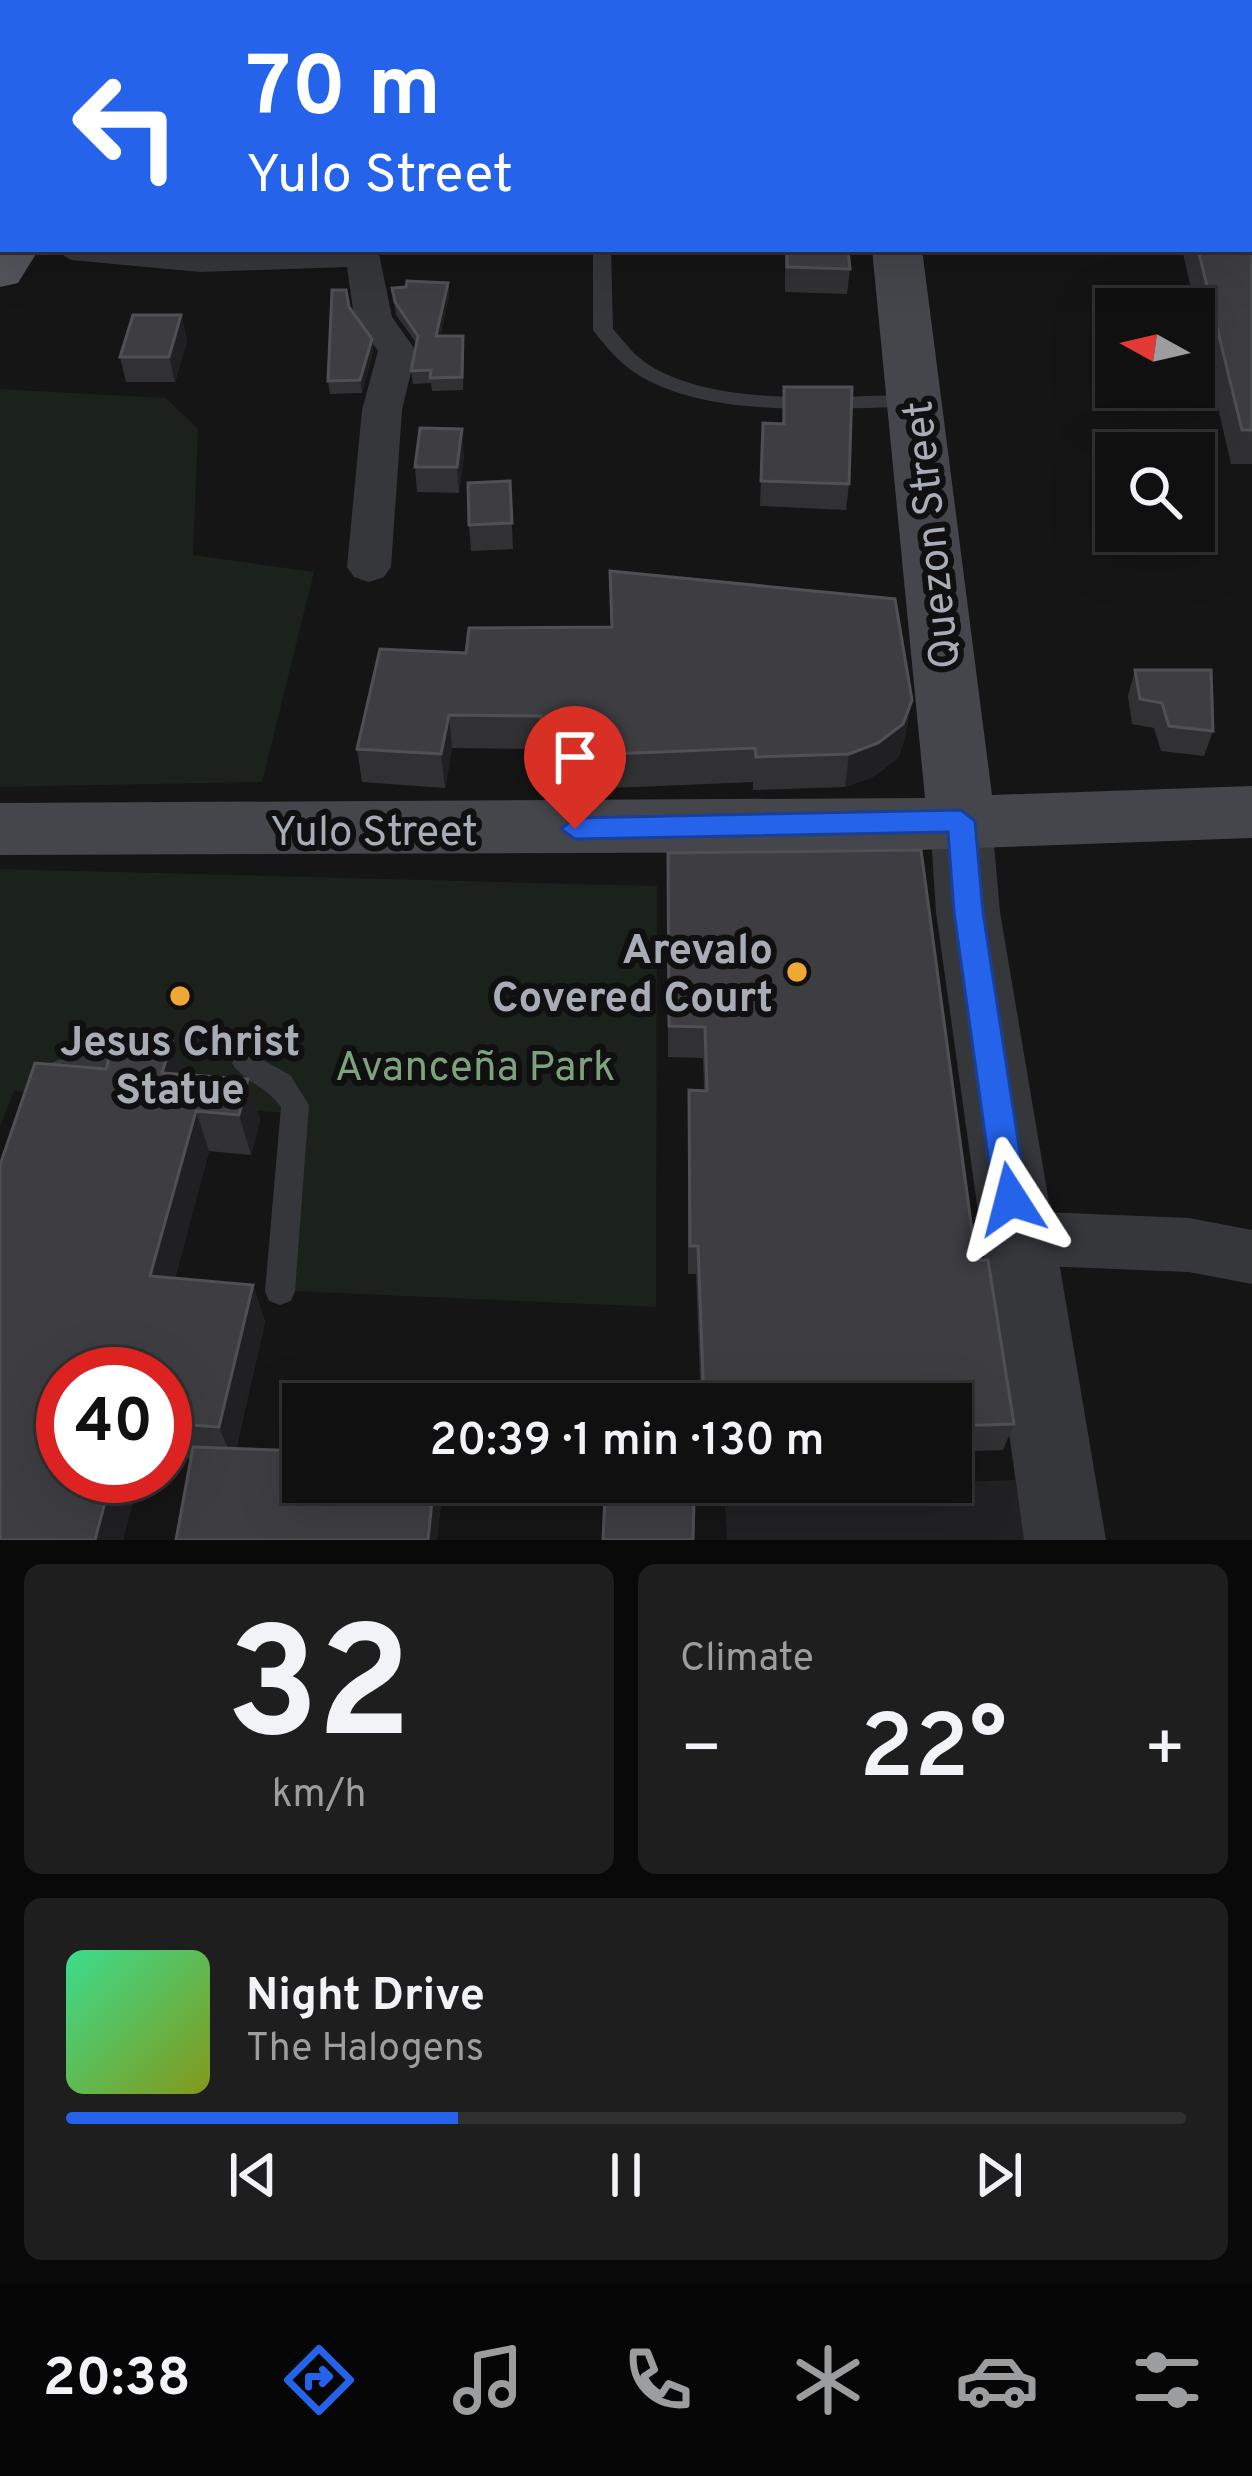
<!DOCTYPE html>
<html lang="en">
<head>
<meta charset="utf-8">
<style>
	body { margin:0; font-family:Overpass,sans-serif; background:#1e1e1e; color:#f1f3f6; height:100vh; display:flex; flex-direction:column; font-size:45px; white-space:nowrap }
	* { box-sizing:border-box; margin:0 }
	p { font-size:39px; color:#9c9d9f }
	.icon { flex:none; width:66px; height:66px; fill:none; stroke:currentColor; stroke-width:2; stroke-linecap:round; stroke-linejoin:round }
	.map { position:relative; height:1540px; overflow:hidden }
	.details { display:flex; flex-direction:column; gap:24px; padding:24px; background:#090909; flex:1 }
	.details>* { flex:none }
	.guide { position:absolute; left:0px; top:0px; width:1254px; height:252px; box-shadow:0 12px 48px #0002,0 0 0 3px #303030; background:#2563eb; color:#fff; overflow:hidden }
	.needle { width:78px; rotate:278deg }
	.tools { position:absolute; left:1095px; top:288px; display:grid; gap:24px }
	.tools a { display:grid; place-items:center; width:120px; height:120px; border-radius:0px; background:#101010; box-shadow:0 12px 48px #0002,0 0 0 3px #303030; font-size:60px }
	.speed { position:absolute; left:36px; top:1347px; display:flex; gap:24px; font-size:60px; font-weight:700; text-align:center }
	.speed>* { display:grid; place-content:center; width:156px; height:156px; border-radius:50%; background:#101010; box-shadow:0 12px 48px #0002,0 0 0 3px #303030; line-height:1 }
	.speed .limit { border:18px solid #d22; background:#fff; color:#111 }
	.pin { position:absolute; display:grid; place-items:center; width:102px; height:102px; color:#fff; margin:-123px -51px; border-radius:50% 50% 50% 0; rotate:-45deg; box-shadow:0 0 12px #0007 }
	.pin .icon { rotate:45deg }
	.me { position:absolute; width:132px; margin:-66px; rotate:351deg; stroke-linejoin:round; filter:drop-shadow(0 0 9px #0008) }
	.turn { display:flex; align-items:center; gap:42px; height:252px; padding:0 48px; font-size:54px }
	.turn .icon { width:156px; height:156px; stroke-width:2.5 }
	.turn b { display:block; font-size:84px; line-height:102px }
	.big { font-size:90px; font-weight:600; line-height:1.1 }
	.details .tile { flex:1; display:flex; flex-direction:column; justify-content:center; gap:18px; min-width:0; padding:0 42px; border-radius:18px; background:#1e1e1e }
	.details .dial { align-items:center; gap:0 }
	.dial b { font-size:156px; line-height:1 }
	.song { display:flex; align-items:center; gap:36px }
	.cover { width:144px; height:144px; border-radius:18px; background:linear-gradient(135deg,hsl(150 70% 55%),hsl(70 70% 35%)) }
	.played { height:12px; border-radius:6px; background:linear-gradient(90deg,#2563eb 35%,#303030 35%) }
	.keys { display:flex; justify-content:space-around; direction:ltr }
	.heat { display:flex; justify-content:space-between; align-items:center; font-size:66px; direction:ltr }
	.details .tiles { flex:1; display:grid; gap:24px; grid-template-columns:1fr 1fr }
	.tile:last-child { grid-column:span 2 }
	.trip { position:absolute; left:282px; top:1383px; width:690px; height:120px; border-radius:0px; background:#101010; box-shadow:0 12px 48px #0002,0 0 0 3px #303030; font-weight:600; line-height:120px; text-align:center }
	.tabs { display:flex; height:192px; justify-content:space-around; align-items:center; background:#060606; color:#9c9d9f }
	.tabs .icon { width:84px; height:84px }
	.tabs .active { color:#2563eb }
	.tabs b { font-size:54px; color:#f1f3f6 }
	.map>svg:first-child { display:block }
	.built { fill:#212123 }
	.green { fill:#1b211b }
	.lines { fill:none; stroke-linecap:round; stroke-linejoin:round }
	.service { fill:#36373b; fill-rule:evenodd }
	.minor { fill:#36373b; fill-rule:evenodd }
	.tertiary { fill:#36373b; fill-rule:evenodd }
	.secondary { fill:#44464b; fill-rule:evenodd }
	.primary { fill:#52545a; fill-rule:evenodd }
	.wall { fill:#313134 }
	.shaded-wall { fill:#202022 }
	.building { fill:#3e3e42; stroke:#4e5054; stroke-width:3 }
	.route { fill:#2563eb; stroke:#184099; stroke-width:3 }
	.poi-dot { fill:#efa835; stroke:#101011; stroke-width:4.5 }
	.labels { text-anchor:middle; stroke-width:12; stroke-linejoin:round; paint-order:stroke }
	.street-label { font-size:42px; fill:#a7acb6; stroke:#101011 }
	.poi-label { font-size:42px; font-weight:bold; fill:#a7acb6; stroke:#101011; text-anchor:end }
	.park-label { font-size:42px; fill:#7ea17e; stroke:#101011 }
</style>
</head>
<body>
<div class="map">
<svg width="1252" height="1540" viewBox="0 0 1252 1540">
	<rect width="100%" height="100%" fill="#151516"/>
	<path class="built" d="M1015,1480L1025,1540H727L724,1490Z"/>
	<g class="green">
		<path d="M0,389L166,398L198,429L193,555L314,572L262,782L0,787Z"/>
		<path d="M0,869L657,886L656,1307L268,1290L297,1114L14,1091L0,1127Z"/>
	</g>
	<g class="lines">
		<g class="service">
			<path d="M593,249H611L613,329C625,343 637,359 654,368C725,408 838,395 917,395L927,401L917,407C833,407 715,420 640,376C621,365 606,347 593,330Z"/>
			<path d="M101,1044L111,1048L115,1056L111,1064L53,1086L43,1082L39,1074L43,1066Z"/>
			<path d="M246,1051L290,1075L309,1105L295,1291L291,1301L280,1305L269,1301L265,1291L281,1107C266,1086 242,1081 232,1063L236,1055Z"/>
		</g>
		<g class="minor">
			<rect x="425" y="0" width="30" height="3"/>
			<rect x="1140" y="0" width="30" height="3"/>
			<rect x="1251" y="89" width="1" height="20"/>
			<path d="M53,249H378L392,317L416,351L402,410L391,567L384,577L369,582L354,577L347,567L362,410L378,351L354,317L347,267L200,272L71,260Z"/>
			<path d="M1017,1211L1189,1218L1252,1230V1284L1189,1272L1017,1265L996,1257L988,1238L996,1219Z"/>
		</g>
		<path class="tertiary" d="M961,797L983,804L992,821L1000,912L1106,1540H1024L936,912L930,821L939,804Z"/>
		<g class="secondary">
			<rect x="842" y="0" width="42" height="3"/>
			<path d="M872,249H922L992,795L1252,786V838L861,852L0,855V803L925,798Z"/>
		</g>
		<path class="primary" d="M0,237L3,249H39L18,283L0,287Z"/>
	</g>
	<g class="wall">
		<path d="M0,0H114L115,3H3V31H0Z"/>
		<rect x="658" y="0" width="133" height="3"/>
		<path d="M1174,0H1252V87L1251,3H1175Z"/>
		<path d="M1252,217V464H1231L1182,249H1251Z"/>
		<path d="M785,249H848L850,269L847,294L785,292Z"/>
		<path d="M448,283L449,296L440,336L464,349L463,390L432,391L431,383L413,384L411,371L417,344L396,315L392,288Z"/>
		<path d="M349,307L372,339L373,352L362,393L330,394L328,381Z"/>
		<path d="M181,315L187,341L175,382H126L120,357Z"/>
		<path d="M784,387L849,484L846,510L760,506L763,423L782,424Z"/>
		<path d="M464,454L459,493L417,492L415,467Z"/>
		<path d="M510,481L513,549L471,551L469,525Z"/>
		<path d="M610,571L906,734L898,758L873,777L845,787L753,790V782L541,791L540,749L452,748L445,788L362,782L357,749L466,653L611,627Z"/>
		<path d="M1135,670L1213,731L1204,756L1161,751L1154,728L1132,724L1128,696Z"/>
		<path d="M668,853L976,1260L1014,1424L1003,1450L951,1452V1404H701L696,1274H688V1121L689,1090L704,1091L703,1058L668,1057Z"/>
		<path d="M116,1034L173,1038L185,1075L248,1079L260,1120L251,1155L209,1151L175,1278L253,1285L265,1322L236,1449L303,1451V1482H443L437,1540H176L191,1458L165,1455V1374H63V1476H139L123,1540H0V1165L35,1063L106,1069Z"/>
	</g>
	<g class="shaded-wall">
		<path d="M3,145V178L0,181V148Z"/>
		<path d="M448,283L449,296L437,349L436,336Z"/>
		<path d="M181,315L187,341L175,382L169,357Z"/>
		<path d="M372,339L373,352L362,393L360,380Z"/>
		<path d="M462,429L464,454L459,493L457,467Z"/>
		<path d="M912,700L906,734L898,758L873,777L845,787L849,754Z"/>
		<path d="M449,715L452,748L445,788L441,754Z"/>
		<path d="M173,1038L187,1079L162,1073Z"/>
		<path d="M248,1079L260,1120L251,1155L239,1115Z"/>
		<path d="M196,1111L209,1151L166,1313L150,1276Z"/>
		<path d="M253,1285L265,1322L233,1461L219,1427Z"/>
		<path d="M112,1476H139L123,1540H95Z"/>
		<path d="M434,1482H443L437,1540H428Z"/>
	</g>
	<g class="building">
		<path d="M0,0H101L99,3H3V8H0Z"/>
		<path d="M180,0H324L322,3H178Z"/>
		<rect x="706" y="0" width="85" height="3"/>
		<path d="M1185,0H1252V66L1251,3H1186Z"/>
		<path d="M3,53V109L1,112L0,57Z"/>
		<path d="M1251,213L1252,217V430H1242L1198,249H1251Z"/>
		<path d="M787,249H848L850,269L787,267Z"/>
		<path d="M407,281L448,283L436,336H463L462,377L430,378L431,370L411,371L418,336L395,302L392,288L406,287Z"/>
		<path d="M332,290H346L349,307L372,339L360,380L328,381Z"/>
		<path d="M133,315H181L169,357H120Z"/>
		<path d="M784,387H852L849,484L761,481L763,423L784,424Z"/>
		<path d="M420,428L462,429L457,467H415Z"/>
		<path d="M510,481L512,523L469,525L468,483Z"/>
		<path d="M610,571L895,599L912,700L903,724L878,743L849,754L756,757L755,748L540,757L541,716L449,715L441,754L357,749L380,649L466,653L469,628L612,627Z"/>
		<path d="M1135,670H1211L1213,731L1169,726L1162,703L1140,699Z"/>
		<path d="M921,850L976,1260H988L1014,1424L951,1426V1404H704L698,1246H690L689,1090L707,1091L705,1027L669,1026L668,853Z"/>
		<path d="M116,1034L173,1038L162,1073L248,1079L239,1115L196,1111L150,1276L253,1285L219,1427L165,1423V1374H63V1476H112L95,1540H0V1165L35,1063L106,1069Z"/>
		<path d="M193,1447L303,1451V1482H434L428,1540H176Z"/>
		<path d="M605,1496L694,1501L693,1540H603Z"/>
	</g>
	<path class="route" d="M961,810L975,821L983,912L1027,1199L1022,1209L1011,1214L999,1209L994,1199L954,912L948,832L575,839L561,829L575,818Z"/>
	<g class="poi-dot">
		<circle cx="797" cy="972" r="12"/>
		<circle cx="180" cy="996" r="12"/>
	</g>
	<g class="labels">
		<g class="street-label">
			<text transform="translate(930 535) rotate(-96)" y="15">Quezon Street</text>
			<text x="374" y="845">Yulo Street</text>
		</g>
		<g class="poi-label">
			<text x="773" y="963">Arevalo<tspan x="773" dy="48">Covered Court</tspan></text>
			<text x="180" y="1055" text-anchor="middle">Jesus Christ<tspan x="180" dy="48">Statue</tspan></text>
		</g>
		<g class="park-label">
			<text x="475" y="1080">Avanceña Park</text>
		</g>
	</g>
</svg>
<div class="tools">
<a><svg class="needle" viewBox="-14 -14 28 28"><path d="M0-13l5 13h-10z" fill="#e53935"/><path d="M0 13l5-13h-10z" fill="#9c9d9f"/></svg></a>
<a><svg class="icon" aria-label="search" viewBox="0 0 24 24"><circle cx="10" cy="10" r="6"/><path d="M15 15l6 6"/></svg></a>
</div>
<div class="speed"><div class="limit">40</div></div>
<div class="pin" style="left:575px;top:829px;background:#d93025"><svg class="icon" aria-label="arrive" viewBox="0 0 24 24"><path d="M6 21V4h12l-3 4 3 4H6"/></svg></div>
<svg class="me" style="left:1011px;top:1199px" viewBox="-20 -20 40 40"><path d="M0-17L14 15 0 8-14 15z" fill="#2563eb" stroke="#fff" stroke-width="4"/></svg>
<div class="trip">20:39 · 1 min · 130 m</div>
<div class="guide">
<div class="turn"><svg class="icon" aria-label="left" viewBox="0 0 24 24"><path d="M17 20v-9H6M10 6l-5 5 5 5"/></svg><div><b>70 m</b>Yulo Street</div></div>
</div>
</div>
<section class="details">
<div class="tiles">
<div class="tile dial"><b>32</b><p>km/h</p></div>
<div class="tile"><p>Climate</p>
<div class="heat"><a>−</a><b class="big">22°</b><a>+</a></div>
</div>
<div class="tile">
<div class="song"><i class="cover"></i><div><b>Night Drive</b><p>The Halogens</p></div></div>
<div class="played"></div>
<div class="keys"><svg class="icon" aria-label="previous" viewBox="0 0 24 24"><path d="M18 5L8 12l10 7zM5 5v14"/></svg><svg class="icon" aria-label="pause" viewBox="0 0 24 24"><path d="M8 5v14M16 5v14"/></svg><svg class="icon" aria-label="next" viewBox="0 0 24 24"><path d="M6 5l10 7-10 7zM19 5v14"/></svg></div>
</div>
</div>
</section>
<nav class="tabs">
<b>20:38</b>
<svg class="icon active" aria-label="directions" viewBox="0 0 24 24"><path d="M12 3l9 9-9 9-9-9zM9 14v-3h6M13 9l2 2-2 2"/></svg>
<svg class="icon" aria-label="music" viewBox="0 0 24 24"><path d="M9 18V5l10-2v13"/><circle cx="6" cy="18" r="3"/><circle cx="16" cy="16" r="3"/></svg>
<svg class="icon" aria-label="phone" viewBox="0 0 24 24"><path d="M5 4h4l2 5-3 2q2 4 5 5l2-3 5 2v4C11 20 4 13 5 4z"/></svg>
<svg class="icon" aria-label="climate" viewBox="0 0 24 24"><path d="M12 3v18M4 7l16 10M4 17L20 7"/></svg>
<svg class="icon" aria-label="car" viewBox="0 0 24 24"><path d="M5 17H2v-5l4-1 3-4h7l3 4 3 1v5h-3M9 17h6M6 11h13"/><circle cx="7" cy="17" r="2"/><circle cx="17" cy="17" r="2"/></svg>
<svg class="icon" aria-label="filters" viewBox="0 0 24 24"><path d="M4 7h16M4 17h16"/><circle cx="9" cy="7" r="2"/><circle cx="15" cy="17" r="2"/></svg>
</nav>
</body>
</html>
